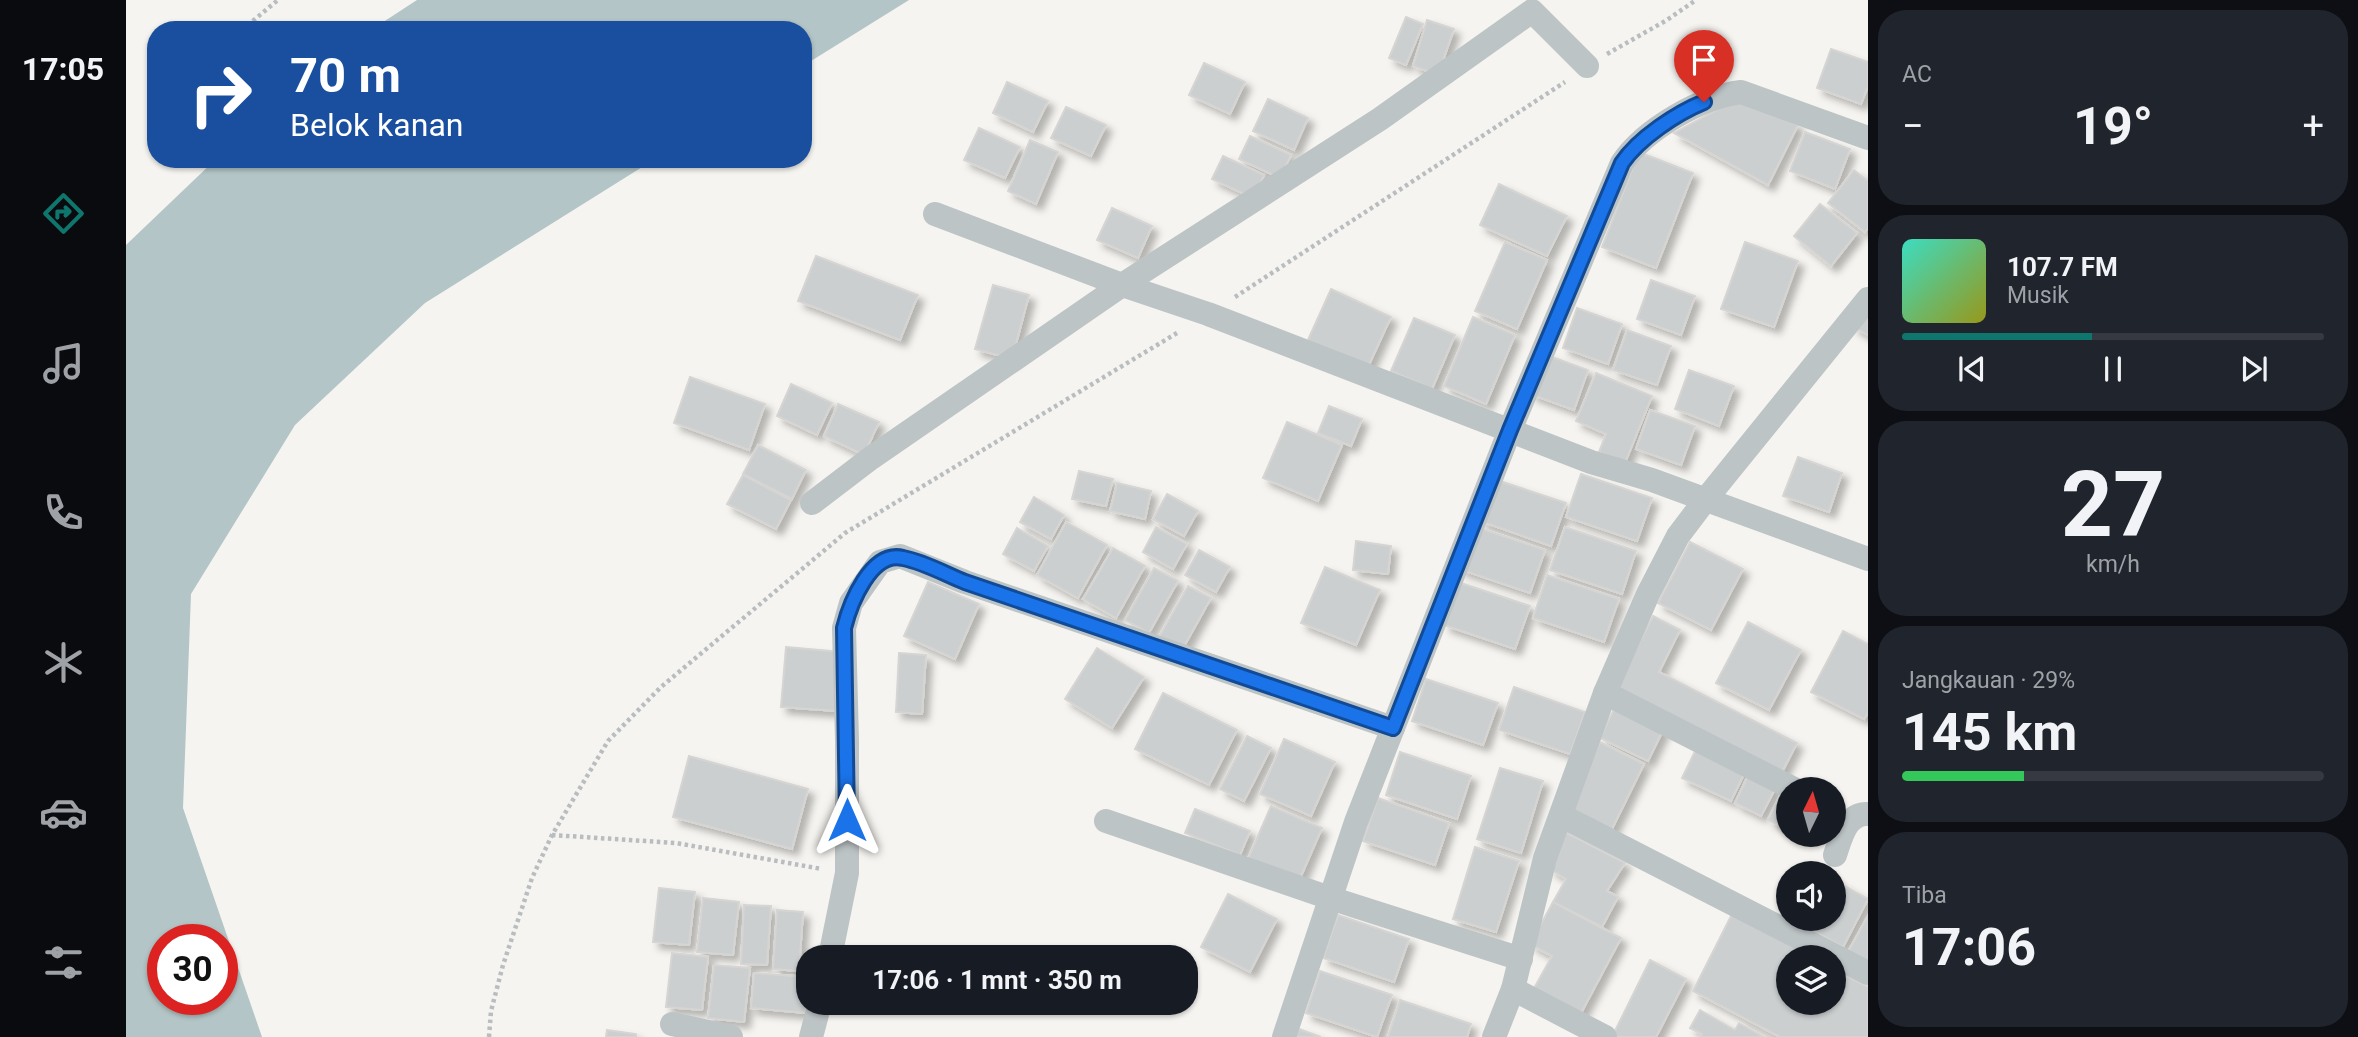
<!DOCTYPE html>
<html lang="id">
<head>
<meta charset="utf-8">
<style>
	body { margin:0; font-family:Roboto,sans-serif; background:#20242c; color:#f1f3f6; height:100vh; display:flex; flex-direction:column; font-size:26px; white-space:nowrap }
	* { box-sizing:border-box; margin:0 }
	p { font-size:23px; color:#9ea1a6 }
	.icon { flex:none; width:38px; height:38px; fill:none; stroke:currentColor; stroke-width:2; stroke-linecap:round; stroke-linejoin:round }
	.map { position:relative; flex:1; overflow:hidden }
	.sheet { display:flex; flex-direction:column; gap:10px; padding:10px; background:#0d0f14; width:490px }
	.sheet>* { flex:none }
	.top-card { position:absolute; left:21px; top:21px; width:665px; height:147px; border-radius:28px; box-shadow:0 2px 5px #0004; background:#1a4fa0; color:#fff; overflow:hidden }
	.needle { width:46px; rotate:5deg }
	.controls { position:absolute; left:1650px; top:777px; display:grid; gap:14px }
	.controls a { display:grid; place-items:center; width:70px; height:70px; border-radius:50%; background:#171b24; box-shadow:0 2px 5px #0004; font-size:35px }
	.speed { position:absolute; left:21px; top:924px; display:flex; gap:14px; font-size:35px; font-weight:700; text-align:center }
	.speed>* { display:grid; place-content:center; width:91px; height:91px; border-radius:50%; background:#171b24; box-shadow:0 2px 5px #0004; line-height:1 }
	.speed .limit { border:10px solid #d22; background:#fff; color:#111 }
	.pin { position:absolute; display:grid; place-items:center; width:60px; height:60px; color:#fff; margin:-72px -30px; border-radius:50% 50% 50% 0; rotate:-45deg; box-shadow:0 0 7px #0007 }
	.pin .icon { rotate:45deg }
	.me { position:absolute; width:77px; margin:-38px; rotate:0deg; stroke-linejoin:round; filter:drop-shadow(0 0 5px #0008) }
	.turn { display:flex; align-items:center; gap:24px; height:147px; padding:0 28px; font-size:32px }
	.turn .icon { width:91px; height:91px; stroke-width:2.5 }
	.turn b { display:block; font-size:49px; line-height:60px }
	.big { font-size:52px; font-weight:700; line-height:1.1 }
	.sheet .card { flex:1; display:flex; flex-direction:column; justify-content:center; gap:10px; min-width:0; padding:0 24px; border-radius:28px; background:#20242c }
	.sheet .dial { align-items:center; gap:0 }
	.dial b { font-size:91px; line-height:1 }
	.song { display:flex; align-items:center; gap:21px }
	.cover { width:84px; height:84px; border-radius:10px; background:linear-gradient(135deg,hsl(170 70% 55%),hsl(60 70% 35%)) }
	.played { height:7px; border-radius:4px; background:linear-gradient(90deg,#0f766e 45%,#363941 45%) }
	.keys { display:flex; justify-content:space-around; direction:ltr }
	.heat { display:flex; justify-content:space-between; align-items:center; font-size:38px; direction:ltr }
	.charge { height:10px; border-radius:5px; background:linear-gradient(90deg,#34c759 29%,#363941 0) }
	.trip { position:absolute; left:670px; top:945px; width:402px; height:70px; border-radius:28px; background:#171b24; box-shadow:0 2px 5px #0004; font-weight:700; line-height:70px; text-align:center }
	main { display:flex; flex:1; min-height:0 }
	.menu { display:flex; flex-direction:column; width:126px; justify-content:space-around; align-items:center; background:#090b0e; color:#9ea1a6 }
	.menu .icon { width:49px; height:49px }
	.menu .active { color:#0f766e }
	.menu b { font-size:32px; color:#f1f3f6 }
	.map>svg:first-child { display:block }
	.water { fill:#b3c5c6; fill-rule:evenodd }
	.building { fill:#cccfd0; stroke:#d6d5d3; stroke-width:2; filter:url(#shadow) }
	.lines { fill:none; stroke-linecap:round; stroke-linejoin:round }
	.path { stroke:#b9bdbf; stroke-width:4.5; stroke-dasharray:3.5 3.5; stroke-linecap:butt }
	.street { stroke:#bdc4c6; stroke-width:24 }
	.route-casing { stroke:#114b97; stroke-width:18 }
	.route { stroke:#1a73e8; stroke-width:12 }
</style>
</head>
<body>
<main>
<nav class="menu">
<b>17:05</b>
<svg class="icon active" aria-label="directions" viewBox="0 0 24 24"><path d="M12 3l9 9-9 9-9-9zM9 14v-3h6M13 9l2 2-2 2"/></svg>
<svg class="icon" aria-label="music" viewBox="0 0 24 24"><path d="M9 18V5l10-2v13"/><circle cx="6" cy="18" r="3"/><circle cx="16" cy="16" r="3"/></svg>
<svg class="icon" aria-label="phone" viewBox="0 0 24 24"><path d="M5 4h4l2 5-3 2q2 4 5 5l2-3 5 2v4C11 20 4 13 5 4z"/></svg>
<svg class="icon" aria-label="climate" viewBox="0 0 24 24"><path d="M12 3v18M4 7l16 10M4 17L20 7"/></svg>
<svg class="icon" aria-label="car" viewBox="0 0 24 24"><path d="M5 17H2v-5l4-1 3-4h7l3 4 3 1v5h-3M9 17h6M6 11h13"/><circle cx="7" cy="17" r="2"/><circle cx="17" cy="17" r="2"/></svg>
<svg class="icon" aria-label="filters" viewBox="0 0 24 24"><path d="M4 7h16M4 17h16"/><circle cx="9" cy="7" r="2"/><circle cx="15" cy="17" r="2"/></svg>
</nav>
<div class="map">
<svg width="1742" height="1037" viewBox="0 0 1742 1037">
	<defs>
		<filter id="shadow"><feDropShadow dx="6" dy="6" stdDeviation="3.5" flood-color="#0004"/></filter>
	</defs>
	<rect width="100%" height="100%" fill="#f5f4f0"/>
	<g class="water">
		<path d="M291,0H783L677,66V30H245Z"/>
		<path d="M90,159H529L299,303L169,425L65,594L57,808L136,1037H0V245ZM37,940H96V999H37Z"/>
	</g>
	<g class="building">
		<path d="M1280,17L1297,24L1280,65L1263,58Z"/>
		<path d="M1301,20L1328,29L1312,75L1287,66Z"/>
		<path d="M1705,49L1742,62V86L1735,104L1691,88Z"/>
		<path d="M1078,63L1119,82L1104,114L1063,95Z"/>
		<path d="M881,82L922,101L907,132L867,113Z"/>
		<path d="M1612,98L1672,125L1642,185L1548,133Z"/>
		<path d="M1142,99L1182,118L1168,150L1127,131Z"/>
		<path d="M940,107L980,125L965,156L925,138Z"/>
		<path d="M853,128L894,147L879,178L838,160Z"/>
		<path d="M1679,132L1724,149L1709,189L1664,171Z"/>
		<path d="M1124,136L1165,155L1154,178L1113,159Z"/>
		<path d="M904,140L932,152L910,204L882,191Z"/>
		<path d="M1513,152L1567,173L1530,268L1476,247Z"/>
		<path d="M1097,156L1138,175L1127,198L1086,179Z"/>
		<path d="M1728,170L1742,181V228L1739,232L1702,203Z"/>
		<path d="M1373,184L1441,216L1421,256L1354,225Z"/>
		<path d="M1694,204L1731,233L1705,266L1668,236Z"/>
		<path d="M986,208L1026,226L1012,258L971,240Z"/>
		<path d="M1379,242L1421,260L1391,329L1349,311Z"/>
		<path d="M1619,242L1672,261L1648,327L1595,309Z"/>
		<path d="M690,256L792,295L774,340L672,301Z"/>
		<path d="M1525,280L1569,296L1555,335L1511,319Z"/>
		<path d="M867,285L903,295L886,359L849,349Z"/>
		<path d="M1205,289L1265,317L1241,369L1181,342Z"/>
		<path d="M1742,305V335L1726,326Z"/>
		<path d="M1451,308L1496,324L1482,364L1437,348Z"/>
		<path d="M1347,317L1389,335L1360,404L1318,386Z"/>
		<path d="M1288,318L1329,335L1306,389L1265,371Z"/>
		<path d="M1501,330L1545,346L1531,385L1487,370Z"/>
		<path d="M1418,354L1462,370L1448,410L1404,394Z"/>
		<path d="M1563,370L1608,386L1593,426L1549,409Z"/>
		<path d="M1470,373L1526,396L1499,463L1473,452L1480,434L1450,421Z"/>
		<path d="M564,377L639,404L623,450L548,423Z"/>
		<path d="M665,384L706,403L691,435L651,416Z"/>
		<path d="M712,404L753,422L738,455L698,436Z"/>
		<path d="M1203,406L1236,419L1225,446L1192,433Z"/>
		<path d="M1524,410L1569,426L1555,465L1510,449Z"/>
		<path d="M1161,422L1216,445L1192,501L1137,478Z"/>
		<path d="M632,445L680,470L666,499L617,474Z"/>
		<path d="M1672,457L1716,473L1703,512L1657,496Z"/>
		<path d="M953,471L987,479L980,506L946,499Z"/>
		<path d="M1455,474L1526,498L1511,541L1440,517Z"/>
		<path d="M617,475L665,500L650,529L601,504Z"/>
		<path d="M1368,479L1440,503L1425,546L1354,521Z"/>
		<path d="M991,483L1025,491L1019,519L984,511Z"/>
		<path d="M1041,494L1072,511L1058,536L1027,519Z"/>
		<path d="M908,497L938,515L925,539L894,522Z"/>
		<path d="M940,522L981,545L952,598L911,575Z"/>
		<path d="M1348,526L1419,550L1404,593L1333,569Z"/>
		<path d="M1030,527L1061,544L1047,569L1017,552Z"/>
		<path d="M1439,527L1510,551L1496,594L1424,570Z"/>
		<path d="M891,528L922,546L908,571L877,554Z"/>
		<path d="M1230,541L1265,546L1262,574L1227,570Z"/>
		<path d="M1564,542L1617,569L1585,630L1532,603Z"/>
		<path d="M987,548L1019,566L990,618L957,599Z"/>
		<path d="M1073,550L1104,567L1090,592L1059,575Z"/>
		<path d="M1199,567L1254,590L1230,645L1175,623Z"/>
		<path d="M1028,568L1052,581L1023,633L999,620Z"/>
		<path d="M1421,575L1493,599L1478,642L1407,618Z"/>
		<path d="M802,582L853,604L829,659L778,636Z"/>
		<path d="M1332,582L1404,606L1389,649L1318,625Z"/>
		<path d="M1062,586L1085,598L1056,650L1033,637Z"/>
		<path d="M1527,616L1554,630L1533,672L1671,743L1654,776L1488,692Z"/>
		<path d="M1622,622L1675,650L1643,710L1590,683Z"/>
		<path d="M1717,631L1742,644V713L1738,719L1685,692Z"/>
		<path d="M660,647L715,652L710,711L655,707Z"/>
		<path d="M971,648L1018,677L986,728L939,699Z"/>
		<path d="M773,653L800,655L796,714L770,712Z"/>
		<path d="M1300,679L1372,703L1357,745L1286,721Z"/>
		<path d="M1388,687L1459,712L1444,754L1373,730Z"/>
		<path d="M1037,693L1111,730L1083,785L1009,749Z"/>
		<path d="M1490,705L1538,728L1522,761L1474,738Z"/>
		<path d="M1121,736L1145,748L1118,801L1094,789Z"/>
		<path d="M1158,739L1209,762L1185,816L1134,794Z"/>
		<path d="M1474,742L1518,764L1484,833L1440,812Z"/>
		<path d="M1572,745L1621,768L1605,801L1556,778Z"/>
		<path d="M1274,752L1345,776L1331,819L1260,795Z"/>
		<path d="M563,756L682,789L666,849L547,817Z"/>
		<path d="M1374,768L1417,781L1395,853L1351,839Z"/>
		<path d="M1624,771L1651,785L1635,816L1609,803Z"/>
		<path d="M1657,789L1662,791V830L1642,820Z"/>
		<path d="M1252,798L1323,823L1309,865L1237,841Z"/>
		<path d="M1145,806L1196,828L1172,883L1121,861Z"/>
		<path d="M1069,809L1124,831L1114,855L1059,833Z"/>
		<path d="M1439,832L1499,863L1481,891L1492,897L1476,927L1427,902L1440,879L1424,869Z"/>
		<path d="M1349,847L1393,861L1370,932L1327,919Z"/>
		<path d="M1708,880L1742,899L1717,947L1675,924L1678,919H1708Z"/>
		<path d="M533,888L569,892L563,945L527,942Z"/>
		<path d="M1102,894L1151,919L1124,972L1075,947Z"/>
		<path d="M577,898L613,902L607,955L571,952Z"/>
		<path d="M1427,902L1495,938L1454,1015L1407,990L1426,956L1404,944Z"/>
		<path d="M618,905L645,906L641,965L615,964Z"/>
		<path d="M651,910L677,912L673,971L647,969Z"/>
		<path d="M1606,914L1687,957H1662V1003H1708V969L1742,987V1037H1654L1567,991Z"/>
		<path d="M1212,915L1283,939L1268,982L1197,958Z"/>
		<path d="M1742,916V963L1722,952Z"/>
		<path d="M546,953L582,957L576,1010L540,1007Z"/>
		<path d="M1524,960L1560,979L1530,1037H1492L1487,1035Z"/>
		<path d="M588,965L624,968L618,1022L582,1018Z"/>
		<path d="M1194,971L1266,995L1251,1037L1180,1013Z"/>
		<path d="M628,973L682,977L679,1013L625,1008Z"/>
		<path d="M1274,1000L1345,1024L1341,1037H1262Z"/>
		<path d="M1574,1010L1609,1030L1613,1023L1638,1037H1574L1576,1034L1564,1028Z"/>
		<path d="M1173,1029L1195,1037H1170Z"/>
		<path d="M481,1030L510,1034V1037H480Z"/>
	</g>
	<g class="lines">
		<g class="path">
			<path d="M116,30L152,0"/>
			<path d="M1481,54L1541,20L1570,0"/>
			<path d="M1109,297L1439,82"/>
			<path d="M426,835L550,843L696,869"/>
			<path d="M363,1037L365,1011L377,965L406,878L426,835L482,741L535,687L719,533L1051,333"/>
		</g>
		<g class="street">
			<path d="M809,214L996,285L1082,314L1465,462L1526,480L1742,559"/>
			<path d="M686,503L745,458L996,285L1254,119L1406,11L1461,66"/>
			<path d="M1479,693L1668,789"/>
			<path d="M1436,816L1742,973"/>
			<path d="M980,821L1204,898L1395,959"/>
			<path d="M1709,855C1715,838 1720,813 1742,814"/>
			<path d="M704,957L721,873V741L718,628L725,603L754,562L774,556L839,582L1267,728"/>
			<path d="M1387,989L1479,1037"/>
			<path d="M546,1024L605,1037"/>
			<path d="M685,1037L694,1003"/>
			<path d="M1158,1037L1230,822L1384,430L1496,163C1519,129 1575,97 1615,92L1742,138"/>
			<path d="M1368,1037L1387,989L1419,858L1479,693L1522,594L1552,536L1580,499L1742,299"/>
		</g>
	</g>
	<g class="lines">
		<defs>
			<path id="route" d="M721,820L718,628C724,604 745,550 777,558C798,562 819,574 839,582L1267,728L1384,430L1496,163C1513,138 1551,113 1578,102"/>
		</defs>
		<use href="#route" class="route-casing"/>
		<use href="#route" class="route"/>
	</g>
</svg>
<div class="controls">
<a><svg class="needle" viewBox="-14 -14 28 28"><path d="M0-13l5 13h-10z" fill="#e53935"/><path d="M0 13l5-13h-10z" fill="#9ea1a6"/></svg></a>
<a><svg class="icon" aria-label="sound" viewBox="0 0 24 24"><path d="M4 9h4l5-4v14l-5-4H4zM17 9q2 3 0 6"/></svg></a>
<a><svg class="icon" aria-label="layers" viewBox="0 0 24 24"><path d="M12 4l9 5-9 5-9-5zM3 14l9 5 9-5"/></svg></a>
</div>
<div class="speed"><div class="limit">30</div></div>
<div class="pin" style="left:1578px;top:102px;background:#d93025"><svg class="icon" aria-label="arrive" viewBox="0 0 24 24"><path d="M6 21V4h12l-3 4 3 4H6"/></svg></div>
<svg class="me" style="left:721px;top:820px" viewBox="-20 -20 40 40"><path d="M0-17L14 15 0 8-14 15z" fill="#1a73e8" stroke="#fff" stroke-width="4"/></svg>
<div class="trip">17:06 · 1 mnt · 350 m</div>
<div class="top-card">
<div class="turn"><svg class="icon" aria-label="right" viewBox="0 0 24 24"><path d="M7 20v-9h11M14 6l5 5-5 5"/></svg><div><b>70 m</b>Belok kanan</div></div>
</div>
</div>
<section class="sheet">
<div class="card"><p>AC</p>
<div class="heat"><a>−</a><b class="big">19°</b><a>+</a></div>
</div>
<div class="card">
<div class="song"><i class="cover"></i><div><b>107.7 FM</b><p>Musik</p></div></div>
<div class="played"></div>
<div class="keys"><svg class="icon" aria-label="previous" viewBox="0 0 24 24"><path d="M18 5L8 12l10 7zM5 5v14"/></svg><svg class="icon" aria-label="pause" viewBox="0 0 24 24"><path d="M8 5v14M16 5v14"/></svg><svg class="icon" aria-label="next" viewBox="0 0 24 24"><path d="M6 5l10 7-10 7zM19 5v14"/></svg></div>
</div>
<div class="card dial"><b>27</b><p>km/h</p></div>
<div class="card"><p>Jangkauan · 29%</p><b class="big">145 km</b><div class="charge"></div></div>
<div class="card"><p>Tiba</p><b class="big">17:06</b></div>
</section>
</main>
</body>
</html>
